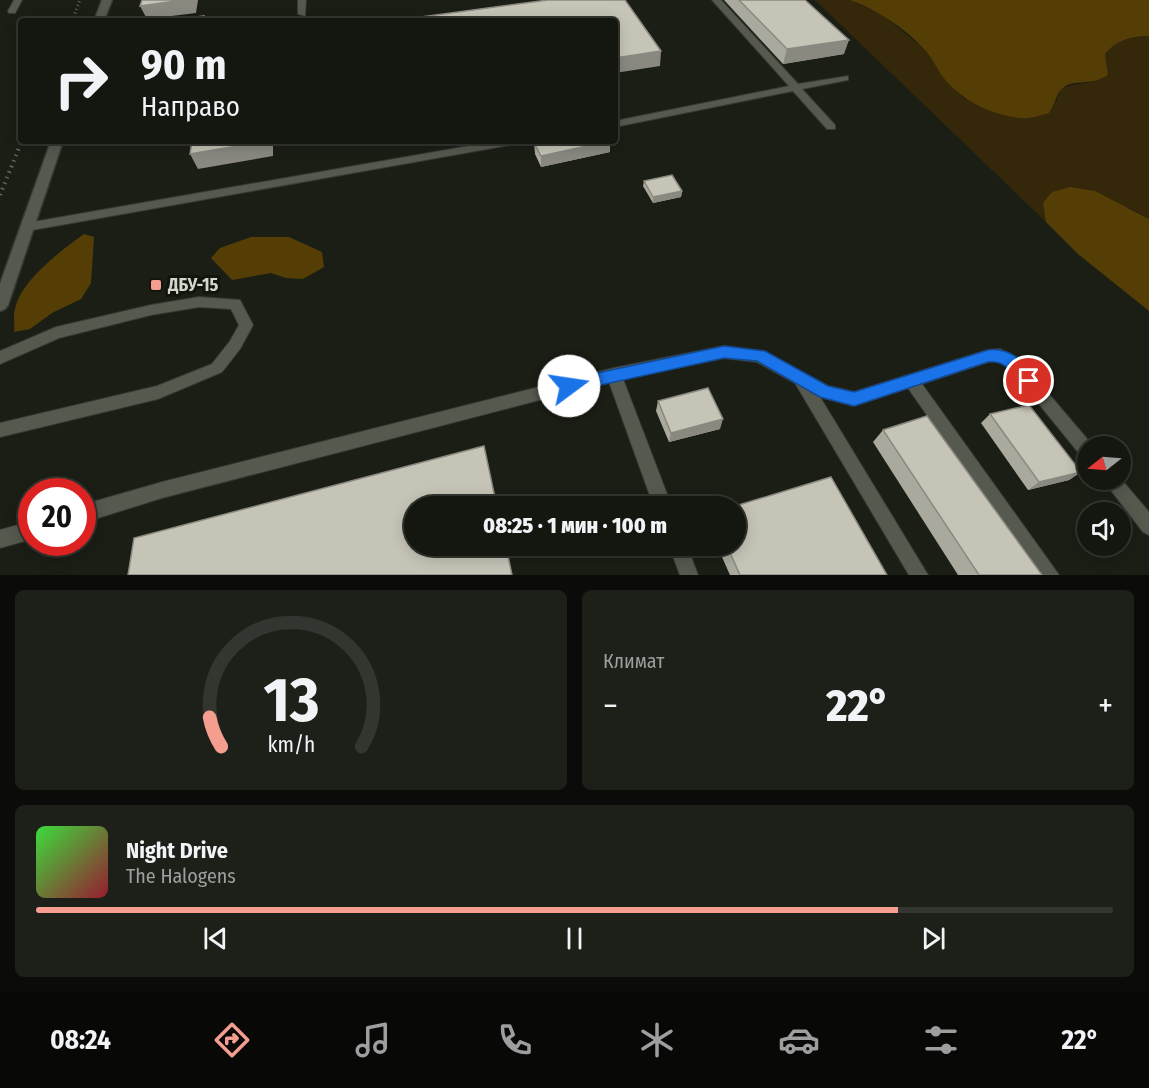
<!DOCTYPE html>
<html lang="ru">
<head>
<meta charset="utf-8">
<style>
	body { margin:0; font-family:"Fira Sans Condensed",sans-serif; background:#1d1f19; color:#f1f3f6; height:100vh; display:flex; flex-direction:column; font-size:22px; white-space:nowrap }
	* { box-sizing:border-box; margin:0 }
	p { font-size:20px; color:#9d9f9f }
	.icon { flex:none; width:33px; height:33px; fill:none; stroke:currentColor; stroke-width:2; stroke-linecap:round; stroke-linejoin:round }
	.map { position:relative; height:575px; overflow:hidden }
	.side { display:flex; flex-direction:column; gap:15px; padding:15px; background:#0b0c09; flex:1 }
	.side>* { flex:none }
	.guide { position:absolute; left:18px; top:18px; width:600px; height:126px; border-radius:6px; box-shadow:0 3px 15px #0003,0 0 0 2px #333530; background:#141610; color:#f1f3f6; overflow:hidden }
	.needle { width:39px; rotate:253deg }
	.buttons { position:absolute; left:1077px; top:436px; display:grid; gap:12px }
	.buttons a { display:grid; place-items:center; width:54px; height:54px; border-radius:50%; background:#141610; box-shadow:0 3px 15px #0003,0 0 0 2px #333530; font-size:30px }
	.speed { position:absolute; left:18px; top:478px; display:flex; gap:12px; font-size:30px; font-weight:700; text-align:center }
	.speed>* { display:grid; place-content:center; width:78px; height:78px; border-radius:50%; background:#141610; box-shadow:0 3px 15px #0003,0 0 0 2px #333530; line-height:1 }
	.speed .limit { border:9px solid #d22; background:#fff; color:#111 }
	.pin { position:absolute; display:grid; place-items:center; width:51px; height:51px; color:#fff; margin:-26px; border:3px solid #fff; border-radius:50%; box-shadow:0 2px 6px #0007 }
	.me { position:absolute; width:66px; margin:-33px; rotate:76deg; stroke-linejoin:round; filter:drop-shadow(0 0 4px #0008) }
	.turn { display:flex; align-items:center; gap:21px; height:126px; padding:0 24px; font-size:27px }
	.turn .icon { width:78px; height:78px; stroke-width:2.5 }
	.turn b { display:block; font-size:42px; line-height:51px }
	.big { font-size:45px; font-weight:800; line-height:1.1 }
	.side .tile { flex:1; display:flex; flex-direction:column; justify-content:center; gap:9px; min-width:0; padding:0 21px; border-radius:9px; background:#1d1f19 }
	.side .dial { align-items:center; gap:0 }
	.dial svg { height:156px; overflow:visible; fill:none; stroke:#333530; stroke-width:7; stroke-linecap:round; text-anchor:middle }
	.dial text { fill:#f1f3f6; stroke:none }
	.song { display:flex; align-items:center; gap:18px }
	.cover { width:72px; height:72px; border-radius:9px; background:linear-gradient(135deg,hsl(120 70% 55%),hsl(350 70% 35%)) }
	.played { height:6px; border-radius:3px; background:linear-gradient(90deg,#f59d8e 80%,#333530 80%) }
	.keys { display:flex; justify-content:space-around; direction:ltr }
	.heat { display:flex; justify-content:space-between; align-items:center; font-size:33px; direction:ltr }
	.side .tiles { flex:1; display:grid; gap:15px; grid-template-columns:1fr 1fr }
	.tile:last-child { grid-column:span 2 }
	.trip { position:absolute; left:404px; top:496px; width:342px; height:60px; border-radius:30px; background:#141610; box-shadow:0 3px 15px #0003,0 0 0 2px #333530; font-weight:800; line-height:60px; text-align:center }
	.dock { display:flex; height:96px; justify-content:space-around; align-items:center; background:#080906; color:#9d9f9f }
	.dock .icon { width:42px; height:42px }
	.dock .active { color:#f59d8e }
	.dock b { font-size:27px; color:#f1f3f6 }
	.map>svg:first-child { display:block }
	.green { fill:#34270a }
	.forest { fill:#553e06 }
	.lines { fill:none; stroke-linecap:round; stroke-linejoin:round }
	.service-casing { stroke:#373934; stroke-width:2 }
	.tertiary-casing { stroke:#373934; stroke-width:3 }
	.path-far1 { stroke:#64675f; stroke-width:3; stroke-dasharray:1 3; stroke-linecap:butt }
	.path { stroke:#64675f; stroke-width:4; stroke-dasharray:1.5 4.5; stroke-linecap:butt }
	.service { fill:#56594e; fill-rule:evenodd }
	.tertiary { fill:#56594e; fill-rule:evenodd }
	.wall { fill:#a9a99d }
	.shaded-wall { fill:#8a8980 }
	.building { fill:#c5c4b7; stroke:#8a8980; stroke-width:1.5 }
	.route { fill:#1a73e8; stroke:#114b97; stroke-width:1.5 }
	.poi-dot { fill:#f59d8e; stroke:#12150c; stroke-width:2 }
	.labels { text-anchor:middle; stroke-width:6; stroke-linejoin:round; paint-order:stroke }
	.poi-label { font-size:18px; font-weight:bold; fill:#d4d6d0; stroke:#12150c; text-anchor:start }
</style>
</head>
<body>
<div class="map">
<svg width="1149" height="575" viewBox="0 0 1149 575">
	<rect width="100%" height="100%" fill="#1b1e15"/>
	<path class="green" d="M815,0H850L883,15L924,49L947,82L964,98L1056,102L1061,89C1077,81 1093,86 1108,75L1105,54C1116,40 1132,36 1149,36V219L1130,208L1044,203L1046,222Z"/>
	<g class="forest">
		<path d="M850,0H1149V36C1132,36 1116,40 1105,54L1108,75C1091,87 1075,78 1063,88C1057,92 1054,106 1049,113C1041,115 1031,119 1022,118C994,116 965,102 946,81C937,70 932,57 922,47C902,26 877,10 850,0Z"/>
		<path d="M1070,187L1095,191L1149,219V311L1078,254L1046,222L1043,203L1052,192Z"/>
		<path d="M84,234L94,237L91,283L81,299L52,313L30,329L14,332C15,325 13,316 15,309C20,281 63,249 84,234Z"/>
		<path d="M251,237H289L322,252L324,267L303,279L286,278L271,273L232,280L211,258L220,248Z"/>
	</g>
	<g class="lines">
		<defs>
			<g id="service">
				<path d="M14,0H22L15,13H9L8,11Z"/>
				<path d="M298,0H306L305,16L298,14Z"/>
				<path d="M712,0H721L798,84L848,76V80L802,89L835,125V129H827L793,91L615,127V121L789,86Z"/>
				<path d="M497,141H521L516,144L27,231L21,227L27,223Z"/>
				<path d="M199,297L240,300L253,325L240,349L222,372L158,399L0,437V423L157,386L212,364L230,341L239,325L231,309L199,307L151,315L59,338L0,364V351L56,327L151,305Z"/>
				<path d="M724,346L764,352L828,386L854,392L988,350L1000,349L1019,359L1094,447H1088V459L1082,457L1009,367L998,361L988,362L922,384L1059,575H1039L908,388L854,406L820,397L928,575H909L795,383L757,362L724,358L623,379L672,507H654L609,382L162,498L82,523V505L162,482L614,368Z"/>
				<path d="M1120,478L1149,512V535L1143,532L1103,480Z"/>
				<path d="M32,521V539L0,548V530Z"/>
				<path d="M669,546H687L698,575H680Z"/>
			</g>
			<g id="tertiary">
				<path d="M102,0H112L104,21H94Z"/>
				<path d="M51,141H63L8,305L5,309L0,311V284Z"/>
			</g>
		</defs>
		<use href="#service" class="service-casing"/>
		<use href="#tertiary" class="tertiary-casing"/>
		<g class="path-far1">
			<path d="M72,21L80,0"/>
			<path d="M21,144L22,141"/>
		</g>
		<path class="path" d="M0,195L21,143"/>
		<use href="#service" class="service"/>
		<use href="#tertiary" class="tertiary"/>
	</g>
	<g class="wall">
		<path d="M724,0H805L844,54L783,64Z"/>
		<path d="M610,141V152L541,167L535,154L534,143Z"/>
		<path d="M644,181L682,191L681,197L653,203L643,186Z"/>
		<path d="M658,401L720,429L669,442L656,411Z"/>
		<path d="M990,414L1081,472L1069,480L1028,490L981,423Z"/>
		<path d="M883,430L1042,575H958L873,442Z"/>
		<path d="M717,546H735L887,575H730Z"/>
	</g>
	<g class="shaded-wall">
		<path d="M183,0H198L196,13L147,19L140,6Z"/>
		<path d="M849,40L844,54L783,64L787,49Z"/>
		<path d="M661,51L660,66L615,73V58Z"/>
		<path d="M266,141H273V156L198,169L190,154Z"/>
		<path d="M610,141V152L541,167V156Z"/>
		<path d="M682,191L681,197L653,203V197Z"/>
		<path d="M723,419L720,429L669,442L671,433Z"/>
		<path d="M1081,472L1069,480L1028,490L1039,482Z"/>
	</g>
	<g class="building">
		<path d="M142,0H183L140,6Z"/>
		<path d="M548,0H625L661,51L615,58V21H391Z"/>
		<path d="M739,0H805L849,40L787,49Z"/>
		<path d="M204,16L203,21H167Z"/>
		<path d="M192,141H266L190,154Z"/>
		<path d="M544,141H610L541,156L534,143Z"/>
		<path d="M672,175L682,191L653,197L644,181Z"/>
		<path d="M708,388L723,419L671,433L658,401Z"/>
		<path d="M1029,405L1081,472L1039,482L990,414Z"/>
		<path d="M927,416L1042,575H979L883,430Z"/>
		<path d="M484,446L497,507H414V546H506L512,575H128L134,538Z"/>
		<path d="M831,477L887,575H740L727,546H735V507H732Z"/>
	</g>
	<path class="route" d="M724,346L765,351L828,386L854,392L988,350C1009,347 1027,362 1037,381L1034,386C1016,392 1015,359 988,362L854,406L820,397L757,361L724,358L569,392L563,390L561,386L563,381L569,379Z"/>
	<rect class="poi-dot" x="150" y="279" width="12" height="12" rx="3"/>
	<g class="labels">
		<g class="poi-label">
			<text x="168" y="291">ДБУ-15</text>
		</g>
	</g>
</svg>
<div class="buttons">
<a><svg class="needle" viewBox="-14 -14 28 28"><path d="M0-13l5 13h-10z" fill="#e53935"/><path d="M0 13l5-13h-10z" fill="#9d9f9f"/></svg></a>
<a><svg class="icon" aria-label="sound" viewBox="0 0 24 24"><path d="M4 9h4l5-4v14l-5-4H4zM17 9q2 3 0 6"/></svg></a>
</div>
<div class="speed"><div class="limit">20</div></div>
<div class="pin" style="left:1029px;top:381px;background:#d93025"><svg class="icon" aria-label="arrive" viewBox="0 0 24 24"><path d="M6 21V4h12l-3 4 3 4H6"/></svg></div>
<svg class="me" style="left:569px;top:386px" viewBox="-20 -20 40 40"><circle r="19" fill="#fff"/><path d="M0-13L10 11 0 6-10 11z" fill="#1a73e8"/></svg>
<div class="trip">08:25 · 1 мин · 100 m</div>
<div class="guide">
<div class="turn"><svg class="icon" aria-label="right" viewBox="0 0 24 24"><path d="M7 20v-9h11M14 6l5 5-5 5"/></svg><div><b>90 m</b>Направо</div></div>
</div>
</div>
<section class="side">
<div class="tiles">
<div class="tile dial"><svg viewBox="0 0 100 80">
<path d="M14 69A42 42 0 1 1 86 69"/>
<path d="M14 69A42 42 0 0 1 8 54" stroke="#f59d8e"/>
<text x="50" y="56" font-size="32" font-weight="700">13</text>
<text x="50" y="72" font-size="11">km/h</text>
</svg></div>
<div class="tile"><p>Климат</p>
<div class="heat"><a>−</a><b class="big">22°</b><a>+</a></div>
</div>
<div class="tile">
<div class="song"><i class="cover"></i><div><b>Night Drive</b><p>The Halogens</p></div></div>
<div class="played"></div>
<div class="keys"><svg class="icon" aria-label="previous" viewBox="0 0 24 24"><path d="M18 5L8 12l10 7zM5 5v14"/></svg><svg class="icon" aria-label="pause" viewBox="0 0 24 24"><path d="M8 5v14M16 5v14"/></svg><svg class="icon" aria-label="next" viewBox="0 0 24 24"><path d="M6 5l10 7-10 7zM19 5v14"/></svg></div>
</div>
</div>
</section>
<nav class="dock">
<b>08:24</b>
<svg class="icon active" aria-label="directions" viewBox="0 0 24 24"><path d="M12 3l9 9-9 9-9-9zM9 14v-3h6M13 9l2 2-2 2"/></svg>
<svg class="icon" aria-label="music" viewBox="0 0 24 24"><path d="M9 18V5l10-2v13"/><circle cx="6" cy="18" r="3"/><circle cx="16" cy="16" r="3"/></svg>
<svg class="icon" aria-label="phone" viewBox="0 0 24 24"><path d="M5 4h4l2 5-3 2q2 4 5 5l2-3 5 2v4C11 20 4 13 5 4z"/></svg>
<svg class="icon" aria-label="climate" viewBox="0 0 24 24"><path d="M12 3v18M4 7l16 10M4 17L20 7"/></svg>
<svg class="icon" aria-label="car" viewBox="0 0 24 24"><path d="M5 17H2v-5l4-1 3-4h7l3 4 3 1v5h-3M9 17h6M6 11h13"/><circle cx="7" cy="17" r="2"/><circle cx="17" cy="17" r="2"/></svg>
<svg class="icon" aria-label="filters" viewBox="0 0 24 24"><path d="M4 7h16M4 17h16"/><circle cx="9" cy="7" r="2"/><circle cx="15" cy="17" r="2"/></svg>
<b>22°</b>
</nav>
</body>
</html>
